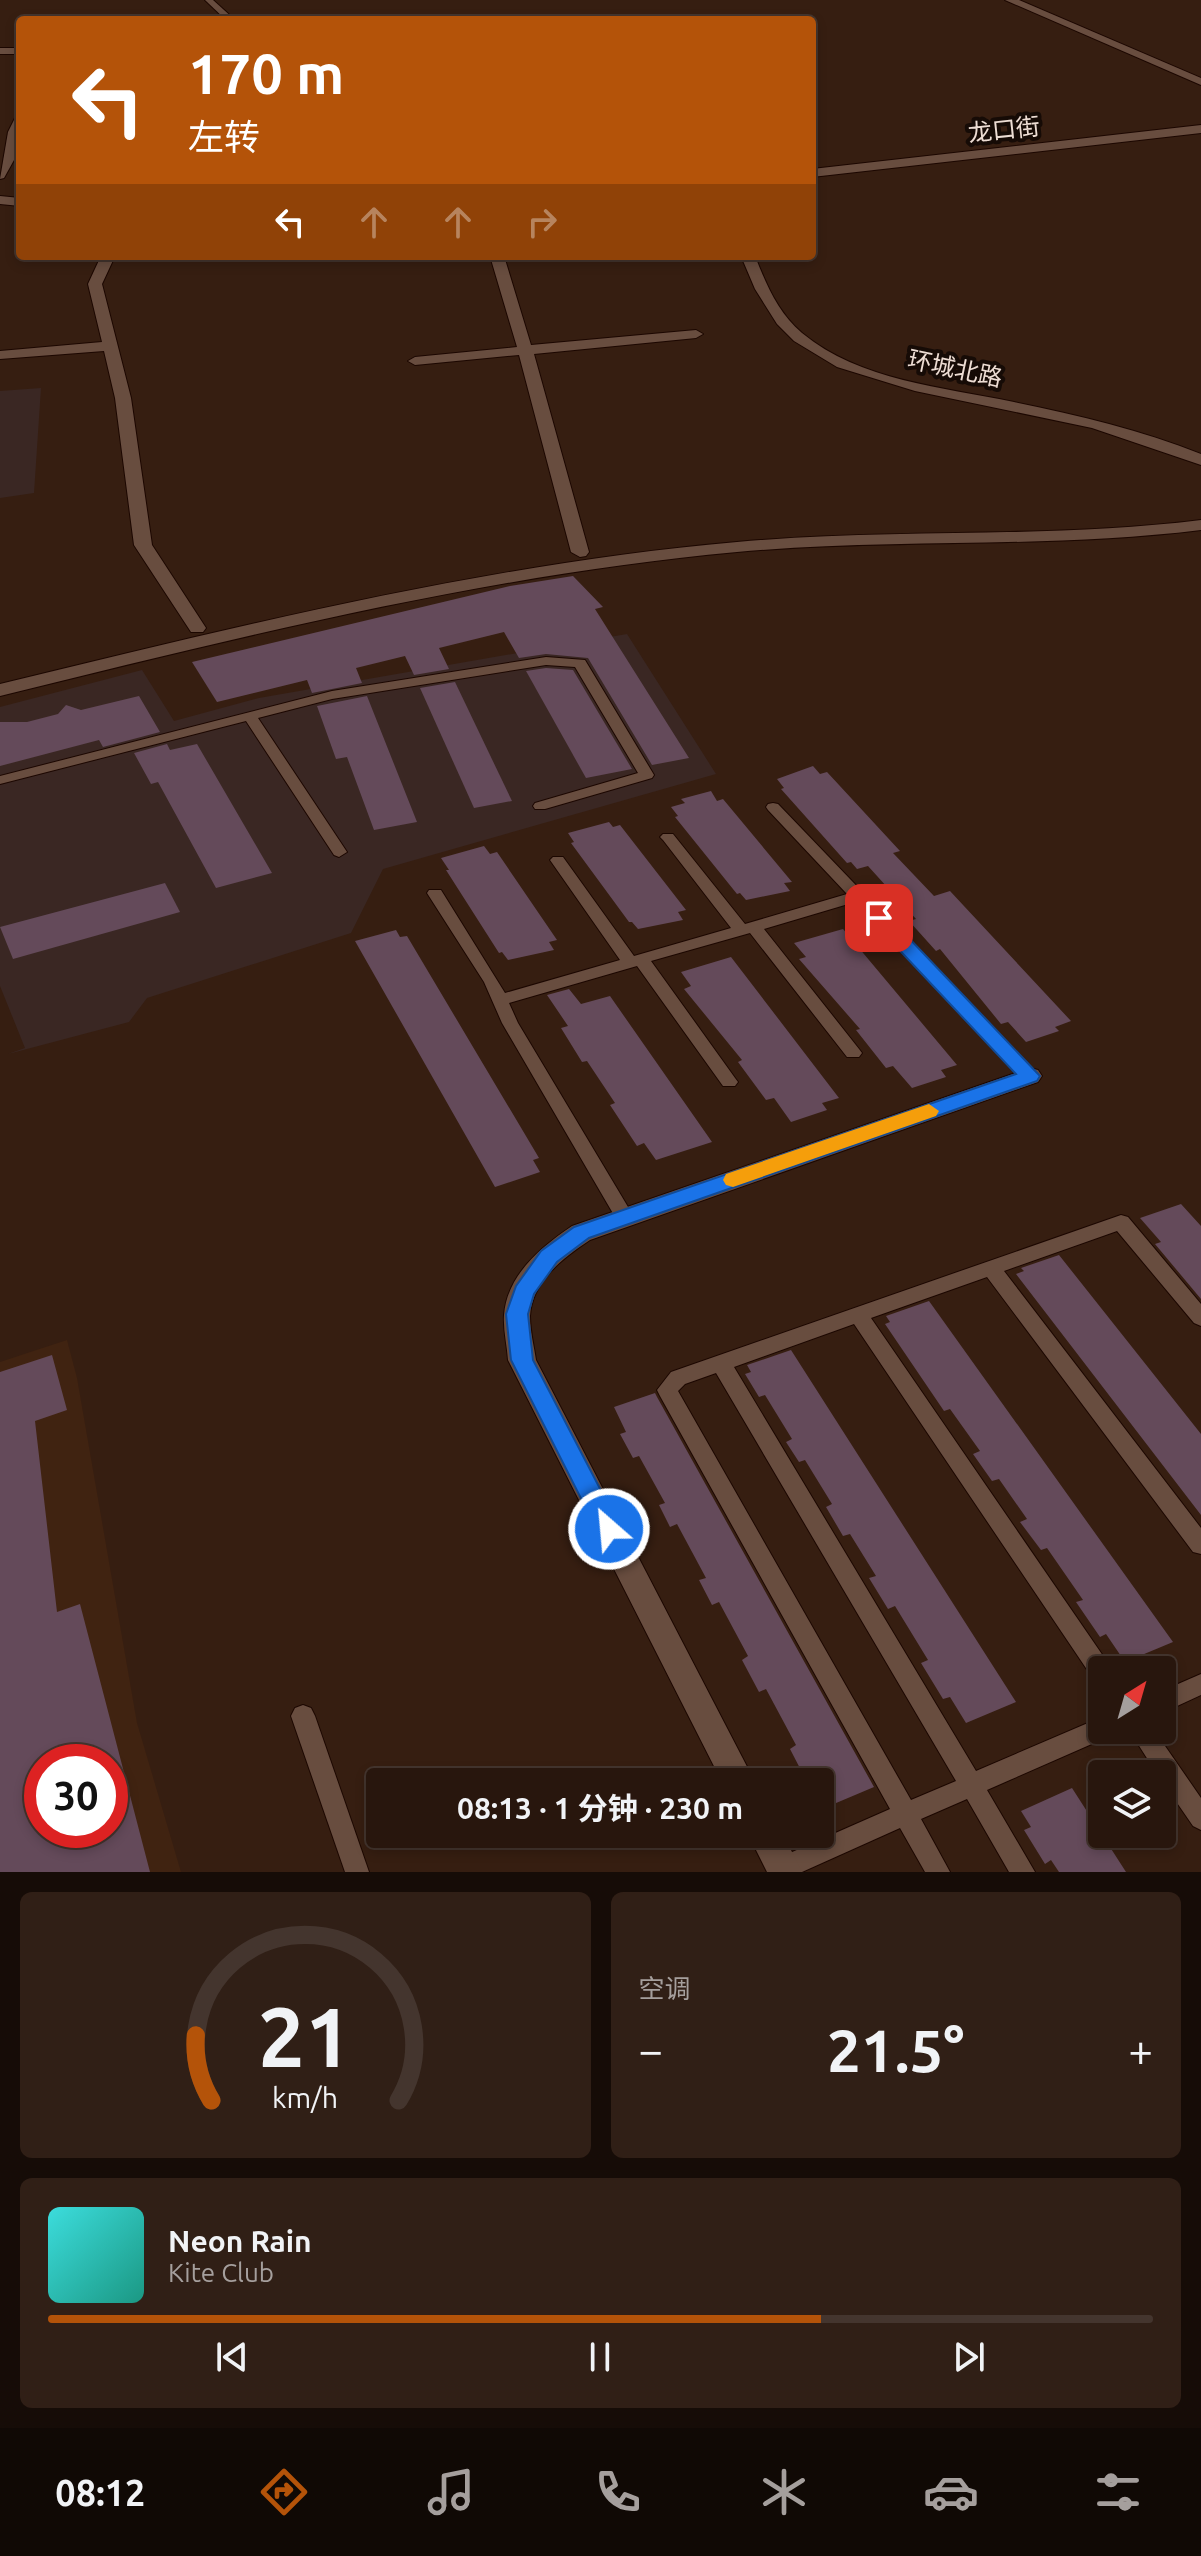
<!DOCTYPE html>
<html lang="zh">
<head>
<meta charset="utf-8">
<style>
	body { margin:0; font-family:Ubuntu,"Noto Sans SC",sans-serif; background:#301f16; color:#f1f3f6; height:100vh; display:flex; flex-direction:column; font-size:30px; white-space:nowrap }
	* { box-sizing:border-box; margin:0 }
	p { font-size:26px; color:#a59f9d }
	.icon { flex:none; width:44px; height:44px; fill:none; stroke:currentColor; stroke-width:2; stroke-linecap:round; stroke-linejoin:round }
	.map { position:relative; height:1872px; overflow:hidden }
	.details { display:flex; flex-direction:column; gap:20px; padding:20px; background:#160c07; flex:1 }
	.details>* { flex:none }
	.hud { position:absolute; left:16px; top:16px; width:800px; height:244px; border-radius:8px; box-shadow:0 4px 12px #0003,0 0 0 2px #44352e; background:#b45309; color:#fff; overflow:hidden }
	.needle { width:52px; rotate:37deg }
	.tools { position:absolute; left:1088px; top:1656px; display:grid; gap:16px }
	.tools a { display:grid; place-items:center; width:88px; height:88px; border-radius:8px; background:#28160d; box-shadow:0 4px 12px #0003,0 0 0 2px #44352e; font-size:40px }
	.speed { position:absolute; left:24px; top:1744px; display:flex; gap:16px; font-size:40px; font-weight:700; text-align:center }
	.speed>* { display:grid; place-content:center; width:104px; height:104px; border-radius:50%; background:#28160d; box-shadow:0 4px 12px #0003,0 0 0 2px #44352e; line-height:1 }
	.speed .limit { border:12px solid #d22; background:#fff; color:#111 }
	.pin { position:absolute; display:grid; place-items:center; width:68px; height:68px; color:#fff; margin:-34px; border-radius:16px; box-shadow:0 4px 12px #0006 }
	.me { position:absolute; width:88px; margin:-44px; rotate:333deg; stroke-linejoin:round; filter:drop-shadow(0 0 6px #0008) }
	.turn { display:flex; align-items:center; gap:28px; height:168px; padding:0 40px; font-size:36px }
	.turn .icon { width:104px; height:104px; stroke-width:2.5 }
	.turn b { display:block; font-size:56px; line-height:68px }
	.lanes { display:flex; align-items:center; height:76px; padding:0 40px; background:#0003; justify-content:center; gap:40px; direction:ltr }
	.lanes .off { opacity:.35 }
	.big { font-size:60px; font-weight:700; line-height:1.1 }
	.details .card { flex:1; display:flex; flex-direction:column; justify-content:center; gap:12px; min-width:0; padding:0 28px; border-radius:12px; background:#301f16 }
	.details .dial { align-items:center; gap:0 }
	.dial svg { height:208px; overflow:visible; fill:none; stroke:#44352e; stroke-width:7; stroke-linecap:round; text-anchor:middle }
	.dial text { fill:#f1f3f6; stroke:none }
	.song { display:flex; align-items:center; gap:24px }
	.cover { width:96px; height:96px; border-radius:12px; background:linear-gradient(135deg,hsl(180 70% 55%),hsl(170 70% 35%)) }
	.played { height:8px; border-radius:4px; background:linear-gradient(90deg,#b45309 70%,#44352e 70%) }
	.keys { display:flex; justify-content:space-around; direction:ltr }
	.heat { display:flex; justify-content:space-between; align-items:center; font-size:44px; direction:ltr }
	.details .tiles { flex:1; display:grid; gap:20px; grid-template-columns:1fr 1fr }
	.card:last-child { grid-column:span 2 }
	.trip { position:absolute; left:366px; top:1768px; width:468px; height:80px; border-radius:8px; background:#28160d; box-shadow:0 4px 12px #0003,0 0 0 2px #44352e; font-weight:700; line-height:80px; text-align:center }
	.menu { display:flex; height:128px; justify-content:space-around; align-items:center; background:#100905; color:#a59f9d }
	.menu .icon { width:56px; height:56px }
	.menu .on { color:#b45309 }
	.menu b { font-size:36px; color:#f1f3f6 }
	.map>svg:first-child { display:block }
	.commercial { fill:#3a2723 }
	.built { fill:#402311; fill-rule:evenodd }
	.building { fill:#644a5a; fill-rule:evenodd }
	.lines { fill:none; stroke-linecap:round; stroke-linejoin:round }
	.service-casing { stroke:#1c0700; stroke-width:2 }
	.minor-casing { stroke:#1c0700; stroke-width:2 }
	.tertiary-casing { stroke:#1c0700; stroke-width:2 }
	.secondary-casing { stroke:#1c0700; stroke-width:2 }
	.service { fill:#684d3f; fill-rule:evenodd }
	.minor { fill:#684d3f; fill-rule:evenodd }
	.tertiary { fill:#684d3f; fill-rule:evenodd }
	.secondary { fill:#684d3f; fill-rule:evenodd }
	.route { fill:#1a73e8; stroke:#114b97; stroke-width:2 }
	.slow { fill:#f59e0b }
	.labels { text-anchor:middle; stroke-width:8; stroke-linejoin:round; paint-order:stroke }
	.far-street-label { font-size:24px; fill:#edddd4; stroke:#160b06 }
</style>
</head>
<body>
<div class="map">
<svg width="1201" height="1872" viewBox="0 0 1201 1872">
	<rect width="100%" height="100%" fill="#361e11"/>
	<g class="commercial">
		<path d="M41,388L34,493L0,498V391Z"/>
		<path d="M627,634L716,774L383,869L351,933L147,998L129,1022L8,1054L25,1048L0,986V707L142,670L174,721L259,698Z"/>
	</g>
	<path class="built" d="M67,1340L77,1378L137,1723L181,1872H0V1362ZM42,1762H110V1830H42Z"/>
	<g class="building">
		<path d="M573,576L603,607L595,609L689,758L652,765L588,658L546,654L519,658L504,632L439,648L449,669L414,675L405,656L356,668L362,683L312,693L307,680L217,702L192,662L510,586Z"/>
		<path d="M546,668L573,670L632,769L586,778L526,671Z"/>
		<path d="M455,682L512,801L474,808L420,688Z"/>
		<path d="M139,696L160,732L103,747L99,740L0,766V722H27L58,714L66,705L81,710Z"/>
		<path d="M367,696L417,822L374,830L347,757L336,759L317,706Z"/>
		<path d="M167,744L170,750L197,744L272,873L216,888L158,782L151,784L134,753Z"/>
		<path d="M813,766L820,774L827,772L900,851L893,853L934,896L950,891L1071,1021L1055,1027L1059,1031L1026,1042L1008,1022L1001,1024L940,949L936,951L909,921L916,919L868,866L857,869L851,862L847,863L781,789L784,788L777,779Z"/>
		<path d="M711,791L717,801L723,799L792,882L784,883L790,891L746,900L740,893L737,894L675,817L678,816L671,807L685,803L681,799Z"/>
		<path d="M609,822L613,827L620,825L686,910L678,912L683,920L638,929L632,922H629L571,843L574,842L568,833Z"/>
		<path d="M484,846L490,854L497,852L557,940L549,942L554,950L508,960L502,952L499,953L446,870H449L441,858Z"/>
		<path d="M165,883L180,912L13,959L0,927Z"/>
		<path d="M843,929L957,1065L941,1070L946,1077L912,1088L893,1066L886,1068L856,1030L860,1029L799,959L806,957L794,943Z"/>
		<path d="M396,930L400,937L407,936L539,1158L533,1160L540,1172L495,1187L355,941Z"/>
		<path d="M731,957L839,1098L822,1103L827,1110L791,1122L774,1098L766,1100L738,1062L742,1060L684,989L691,986L681,972Z"/>
		<path d="M569,989L581,1004L610,996L712,1142L656,1160L644,1143L637,1146L610,1105L615,1103L587,1061L582,1062L561,1028L568,1026L547,995Z"/>
		<path d="M1181,1204L1201,1226V1299L1155,1244L1161,1242L1140,1218Z"/>
		<path d="M1059,1255L1201,1434V1515L1016,1274L1024,1271L1021,1268Z"/>
		<path d="M929,1301L1173,1642L1125,1662L1106,1634L1100,1637L1076,1602L1083,1600L1047,1548L1041,1550L1020,1522L1027,1519L999,1479L992,1481L973,1454L980,1451L950,1409L944,1411L885,1324L890,1322L886,1316Z"/>
		<path d="M791,1350L1016,1702L966,1723L950,1697L943,1699L921,1663L928,1660L895,1606L888,1609L869,1578L876,1576L850,1534L843,1536L826,1507L832,1504L805,1460L799,1462L786,1442L792,1439L765,1395L759,1397L745,1374L751,1372L747,1365Z"/>
		<path d="M52,1355L67,1410L35,1421L57,1612L80,1604L150,1872H0V1372ZM42,1762H110V1830H42Z"/>
		<path d="M655,1393L657,1397L874,1787L829,1806L820,1789V1782H816L813,1775L805,1778L790,1749L796,1745L766,1689L759,1692L742,1660L748,1656L719,1602L712,1605L699,1580L706,1578L677,1524L670,1527L659,1505L665,1503L639,1456L633,1458L620,1434L626,1432L614,1407Z"/>
		<path d="M1072,1788L1126,1872H1059L1051,1860L1045,1864L1024,1830L1031,1827L1021,1811Z"/>
	</g>
	<g class="lines">
		<defs>
			<g id="service">
				<path d="M205,0H213L235,20H226Z"/>
				<path d="M546,657L585,660L654,775L652,778L545,809H535L533,806L535,803L638,773L575,667L546,665L332,699L258,718L347,852L339,857L334,855L246,721L0,784V776L332,691Z"/>
				<path d="M773,803L778,804L1039,1076L1036,1080H1024L855,902L764,929L859,1049L862,1053L859,1057H847L750,933L651,961L735,1078L738,1082L735,1086H723L637,966L509,1003L518,1023L634,1217L632,1222L625,1224L618,1222L502,1023L484,982L427,893L429,890H441L505,993L620,960L550,860L553,857H563L634,956L731,928L663,840L660,837L663,834H673L745,924L847,894L768,810L766,807L768,804Z"/>
				<path d="M1121,1215L1128,1217L1201,1304V1326L1194,1323L1117,1231L1004,1271L1201,1528V1554L1193,1552L987,1277L871,1318L1110,1666L1112,1670H1102V1683L1094,1680L854,1324L734,1367L976,1771L1102,1717V1730H1113L1110,1736L987,1790L1035,1872H1009L967,1799L921,1819L950,1872H925L900,1828L802,1872H772L771,1868L774,1860L890,1809L660,1396L657,1390L671,1372ZM716,1373L956,1781L911,1800L678,1391L685,1384Z"/>
				<path d="M1201,1674V1695L1162,1713V1691Z"/>
				<path d="M303,1705L311,1708L315,1716L369,1872H345L291,1716L295,1708Z"/>
				<path d="M1129,1730H1154L1201,1798V1830L1193,1826L1162,1781V1774H1157Z"/>
			</g>
			<g id="minor">
				<rect x="0" y="48" width="20" height="6"/>
				<path d="M20,115L14,160L4,178L0,179L8,132L16,116Z"/>
				<path d="M101,256H115L102,284L131,398L152,545L206,628L203,632H191L134,545L115,398L104,351L0,359V351L102,342L88,284Z"/>
				<path d="M490,256H504L531,345L696,330L703,334L696,338L534,354L589,552L586,556L580,557L571,552L519,355L415,365L408,361L415,357L517,347Z"/>
				<path d="M1030,1068L1038,1070L1042,1076L1038,1082L590,1240C563,1258 532,1281 530,1316C530,1331 534,1346 536,1360L755,1782H722L508,1360C507,1345 503,1330 504,1315C507,1275 541,1247 572,1226Z"/>
				<path d="M748,1834H783L802,1872H767Z"/>
			</g>
			<path id="tertiary" d="M1201,520V530C1047,549 892,538 737,552C487,575 244,636 0,696V684C244,625 487,564 737,542C892,528 1047,539 1201,520Z"/>
			<g id="secondary">
				<path d="M1005,0H1019L1201,78V85Z"/>
				<path d="M1201,125V133L812,177V169Z"/>
				<path d="M0,196L20,198V206L0,204Z"/>
				<path d="M741,256H755C766,284 778,313 802,333C860,381 943,387 1014,402C1078,415 1141,430 1201,454V465L1092,428L915,391L837,367L794,341L777,324L755,289Z"/>
			</g>
		</defs>
		<use href="#service" class="service-casing"/>
		<use href="#minor" class="minor-casing"/>
		<use href="#tertiary" class="tertiary-casing"/>
		<use href="#secondary" class="secondary-casing"/>
		<use href="#service" class="service"/>
		<use href="#minor" class="minor"/>
		<use href="#tertiary" class="tertiary"/>
		<use href="#secondary" class="secondary"/>
	</g>
	<path class="route" d="M879,913L886,914L1040,1076L1037,1081L589,1238L557,1262L534,1294L528,1314L533,1360L621,1529L617,1536L609,1539L600,1536L511,1360L506,1314L516,1286L541,1251L574,1227L1016,1074L873,922L870,918Z"/>
	<path class="slow" d="M929,1104L939,1111L936,1116L733,1187L726,1185L723,1180L726,1174Z"/>
	<g class="labels">
		<g class="far-street-label">
			<text transform="translate(1004 130) rotate(-6)" y="8">龙口街</text>
			<text transform="translate(955 369) rotate(12)" y="8">环城北路</text>
		</g>
	</g>
</svg>
<div class="tools">
<a><svg class="needle" viewBox="-14 -14 28 28"><path d="M0-13l5 13h-10z" fill="#e53935"/><path d="M0 13l5-13h-10z" fill="#a59f9d"/></svg></a>
<a><svg class="icon" aria-label="layers" viewBox="0 0 24 24"><path d="M12 4l9 5-9 5-9-5zM3 14l9 5 9-5"/></svg></a>
</div>
<div class="speed"><div class="limit">30</div></div>
<div class="pin" style="left:879px;top:918px;background:#d93025"><svg class="icon" aria-label="arrive" viewBox="0 0 24 24"><path d="M6 21V4h12l-3 4 3 4H6"/></svg></div>
<svg class="me" style="left:609px;top:1529px" viewBox="-20 -20 40 40"><circle r="17" fill="#1a73e8" stroke="#fff" stroke-width="3"/><path d="M0-11L8 9 0 5-8 9z" fill="#fff"/></svg>
<div class="trip">08:13 · 1 分钟 · 230 m</div>
<div class="hud">
<div class="turn"><svg class="icon" aria-label="left" viewBox="0 0 24 24"><path d="M17 20v-9H6M10 6l-5 5 5 5"/></svg><div><b>170 m</b>左转</div></div>
<div class="lanes"><svg class="icon" aria-label="left" viewBox="0 0 24 24"><path d="M17 20v-9H6M10 6l-5 5 5 5"/></svg><svg class="icon off" aria-label="ahead" viewBox="0 0 24 24"><path d="M12 20V5M6 11l6-6 6 6"/></svg><svg class="icon off" aria-label="ahead" viewBox="0 0 24 24"><path d="M12 20V5M6 11l6-6 6 6"/></svg><svg class="icon off" aria-label="right" viewBox="0 0 24 24"><path d="M7 20v-9h11M14 6l5 5-5 5"/></svg></div>
</div>
</div>
<section class="details">
<div class="tiles">
<div class="card dial"><svg viewBox="0 0 100 80">
<path d="M14 69A42 42 0 1 1 86 69"/>
<path d="M14 69A42 42 0 0 1 8 44" stroke="#b45309"/>
<text x="50" y="56" font-size="32" font-weight="700">21</text>
<text x="50" y="72" font-size="11">km/h</text>
</svg></div>
<div class="card"><p>空调</p>
<div class="heat"><a>−</a><b class="big">21.5°</b><a>+</a></div>
</div>
<div class="card">
<div class="song"><i class="cover"></i><div><b>Neon Rain</b><p>Kite Club</p></div></div>
<div class="played"></div>
<div class="keys"><svg class="icon" aria-label="previous" viewBox="0 0 24 24"><path d="M18 5L8 12l10 7zM5 5v14"/></svg><svg class="icon" aria-label="pause" viewBox="0 0 24 24"><path d="M8 5v14M16 5v14"/></svg><svg class="icon" aria-label="next" viewBox="0 0 24 24"><path d="M6 5l10 7-10 7zM19 5v14"/></svg></div>
</div>
</div>
</section>
<nav class="menu">
<b>08:12</b>
<svg class="icon on" aria-label="directions" viewBox="0 0 24 24"><path d="M12 3l9 9-9 9-9-9zM9 14v-3h6M13 9l2 2-2 2"/></svg>
<svg class="icon" aria-label="music" viewBox="0 0 24 24"><path d="M9 18V5l10-2v13"/><circle cx="6" cy="18" r="3"/><circle cx="16" cy="16" r="3"/></svg>
<svg class="icon" aria-label="phone" viewBox="0 0 24 24"><path d="M5 4h4l2 5-3 2q2 4 5 5l2-3 5 2v4C11 20 4 13 5 4z"/></svg>
<svg class="icon" aria-label="climate" viewBox="0 0 24 24"><path d="M12 3v18M4 7l16 10M4 17L20 7"/></svg>
<svg class="icon" aria-label="car" viewBox="0 0 24 24"><path d="M5 17H2v-5l4-1 3-4h7l3 4 3 1v5h-3M9 17h6M6 11h13"/><circle cx="7" cy="17" r="2"/><circle cx="17" cy="17" r="2"/></svg>
<svg class="icon" aria-label="filters" viewBox="0 0 24 24"><path d="M4 7h16M4 17h16"/><circle cx="9" cy="7" r="2"/><circle cx="15" cy="17" r="2"/></svg>
</nav>
</body>
</html>
